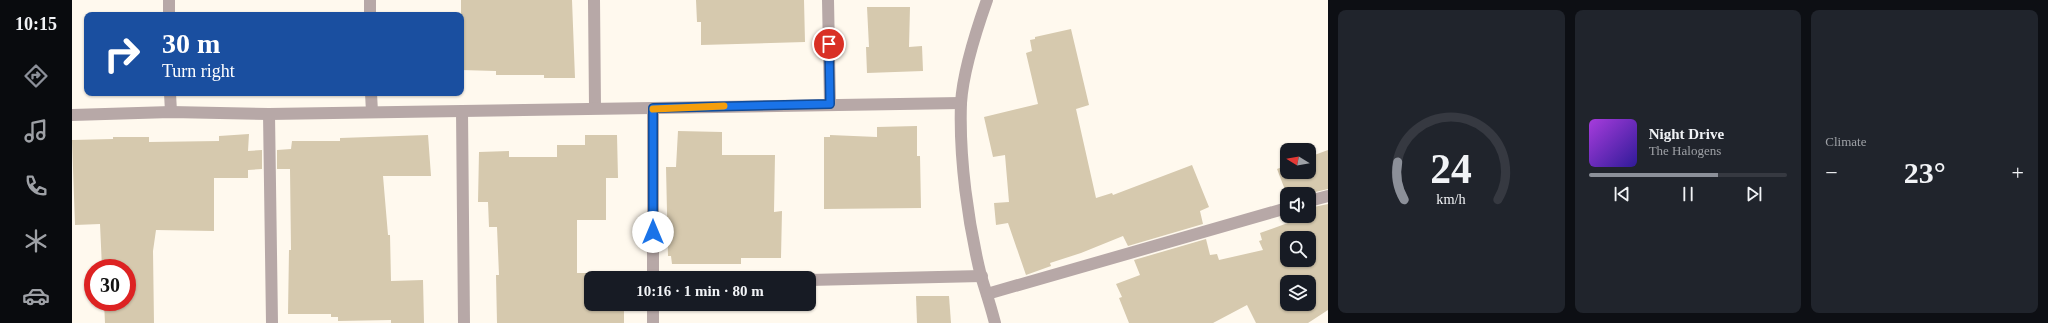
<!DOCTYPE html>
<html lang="en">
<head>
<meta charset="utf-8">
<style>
	body { margin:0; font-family:Georgia,serif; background:#20242c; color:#f1f3f6; height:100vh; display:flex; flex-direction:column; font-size:15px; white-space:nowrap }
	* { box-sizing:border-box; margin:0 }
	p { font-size:13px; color:#9ea1a6 }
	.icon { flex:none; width:22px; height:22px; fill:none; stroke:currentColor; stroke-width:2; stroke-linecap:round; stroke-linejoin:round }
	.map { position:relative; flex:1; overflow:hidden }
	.side { display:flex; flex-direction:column; gap:10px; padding:10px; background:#0d0f14; width:720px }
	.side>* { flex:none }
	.guide { position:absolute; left:12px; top:12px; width:380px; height:84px; border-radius:8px; box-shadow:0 1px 3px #0004; background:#1a4fa0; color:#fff; overflow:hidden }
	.needle { width:26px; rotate:281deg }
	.controls { position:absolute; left:1208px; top:143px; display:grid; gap:8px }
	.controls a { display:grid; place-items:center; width:36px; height:36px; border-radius:8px; background:#171b24; box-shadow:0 1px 3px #0004; font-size:20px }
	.speed { position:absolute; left:12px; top:259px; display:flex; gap:8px; font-size:20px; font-weight:700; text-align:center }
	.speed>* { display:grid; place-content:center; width:52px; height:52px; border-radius:50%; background:#171b24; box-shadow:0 1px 3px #0004; line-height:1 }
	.speed .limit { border:6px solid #d22; background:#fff; color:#111 }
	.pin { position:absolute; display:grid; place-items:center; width:34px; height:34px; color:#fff; margin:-17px; border:2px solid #fff; border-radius:50%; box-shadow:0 1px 4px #0007 }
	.me { position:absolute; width:44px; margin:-22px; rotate:0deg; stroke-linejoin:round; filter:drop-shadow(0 0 3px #0008) }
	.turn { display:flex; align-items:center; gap:14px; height:84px; padding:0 12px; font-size:18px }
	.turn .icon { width:52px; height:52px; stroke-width:2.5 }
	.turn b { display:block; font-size:28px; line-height:34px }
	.big { font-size:30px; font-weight:600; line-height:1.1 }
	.side .tile { flex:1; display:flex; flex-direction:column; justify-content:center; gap:6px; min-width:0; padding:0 14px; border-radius:8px; background:#20242c }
	.side .dial { align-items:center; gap:0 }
	.dial svg { height:104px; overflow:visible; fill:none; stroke:#363941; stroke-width:7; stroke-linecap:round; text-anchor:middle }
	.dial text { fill:#f1f3f6; stroke:none }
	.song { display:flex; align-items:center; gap:12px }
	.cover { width:48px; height:48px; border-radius:6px; background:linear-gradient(135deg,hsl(280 70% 55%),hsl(250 70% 35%)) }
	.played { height:4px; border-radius:2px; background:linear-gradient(90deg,#8c9099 65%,#363941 65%) }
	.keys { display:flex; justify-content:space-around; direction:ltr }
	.heat { display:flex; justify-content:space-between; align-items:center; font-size:22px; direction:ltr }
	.side .tiles { flex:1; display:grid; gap:10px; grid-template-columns:repeat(3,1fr) }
	.trip { position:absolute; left:512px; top:271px; width:232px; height:40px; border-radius:8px; background:#171b24; box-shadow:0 1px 3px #0004; font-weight:600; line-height:40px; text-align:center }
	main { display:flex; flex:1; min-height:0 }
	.tabs { display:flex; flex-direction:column; width:72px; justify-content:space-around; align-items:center; background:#090b0e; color:#9ea1a6 }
	.tabs .icon { width:28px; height:28px }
	.tabs .current { color:#8c9099 }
	.tabs b { font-size:18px; color:#f1f3f6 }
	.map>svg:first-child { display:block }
	.building { fill:#d6c9ae; fill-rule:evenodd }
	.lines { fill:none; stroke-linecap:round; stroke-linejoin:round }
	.minor { stroke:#b7a8a7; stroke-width:12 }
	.route-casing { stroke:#114b97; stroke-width:10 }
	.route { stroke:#1a73e8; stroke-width:7 }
	.slow { stroke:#f59e0b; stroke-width:7 }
</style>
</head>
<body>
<main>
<nav class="tabs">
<b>10:15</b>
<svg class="icon current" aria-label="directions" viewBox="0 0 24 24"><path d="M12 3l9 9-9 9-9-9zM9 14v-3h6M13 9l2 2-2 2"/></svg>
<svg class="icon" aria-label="music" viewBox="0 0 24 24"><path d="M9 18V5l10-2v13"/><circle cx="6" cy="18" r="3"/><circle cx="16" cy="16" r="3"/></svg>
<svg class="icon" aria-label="phone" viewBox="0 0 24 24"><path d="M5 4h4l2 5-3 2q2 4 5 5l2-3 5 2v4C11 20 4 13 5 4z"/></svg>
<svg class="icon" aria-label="climate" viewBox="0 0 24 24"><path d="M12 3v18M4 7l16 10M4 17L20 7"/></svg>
<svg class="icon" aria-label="car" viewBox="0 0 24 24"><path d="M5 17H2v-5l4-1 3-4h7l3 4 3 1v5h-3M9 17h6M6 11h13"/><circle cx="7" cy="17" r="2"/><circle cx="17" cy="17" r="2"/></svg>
</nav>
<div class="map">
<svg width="1256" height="323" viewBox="0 0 1256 323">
	<rect width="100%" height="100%" fill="#fff9ee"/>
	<g class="building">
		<path d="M389,0H500L503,78H472V75H424V71L389,70Z"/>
		<path d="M624,0H732L733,42L629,45V22H625Z"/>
		<path d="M795,7H838L837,47L850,46L851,71L795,73L794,47H797Z"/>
		<path d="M999,29L1017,105L1004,109L1024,198L1040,193L1041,195L1120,165L1137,207L1128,211L1131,224L1056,246L1051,236L1009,253L978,263L979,266L954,275L936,223L924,225L922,203L937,202L933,155L921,157L912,117L966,104L954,53L960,51L958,40L963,39V37Z"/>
		<path d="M845,126V156H848L849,208L752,209V137H758V135L805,137V127Z"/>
		<path d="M606,131L650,132V155H703L702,212L710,211L709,258H669V264H600L599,256H596L594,167H604Z"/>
		<path d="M177,134L176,151L190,150V169L176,170V178H142V231L84,230L81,251L82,323H33L32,302H55V268H30L28,224L3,225L0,140L41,139V137H77V142L147,141V136Z"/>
		<path d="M356,135L359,176H311L316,235H318L319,281L351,280L352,323H319V320L266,321V317H259V314H216L217,250H219L218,169H205V150L219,149L220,141H268V138Z"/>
		<path d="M513,135H545L546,178H534V220H505V273H551V278H519V304H552V323H425L424,275H427L425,227H417L416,202H406L407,152L437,151V157H485V145H513Z"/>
		<path d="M1256,150V189L1235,194L1215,195L1205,169L1215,165V172H1237V157Z"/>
		<path d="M1256,204V310L1236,323H1184L1175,305L1141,323H1057L1047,298L1050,297L1044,284L1068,275L1062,260L1134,239L1138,255L1145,254L1147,260L1191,250L1187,241L1190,240L1188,233L1224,220L1223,216H1237V208ZM1215,238H1237V260H1215ZM1215,282H1237V304H1215Z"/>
		<path d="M844,296H877L879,323H845Z"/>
	</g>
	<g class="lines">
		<g class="minor">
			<path d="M97,0V15"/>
			<path d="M298,0V15"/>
			<path d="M522,0L523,107"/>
			<path d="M756,0L758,104"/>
			<path d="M915,0C904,31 891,71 889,103C887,158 896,223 909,276C914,292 919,307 923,323"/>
			<path d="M98,93L99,112"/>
			<path d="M299,93L300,112"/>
			<path d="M581,108V278"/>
			<path d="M390,111L392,323"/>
			<path d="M197,114L200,323"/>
			<path d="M0,115L99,112L197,114L889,103"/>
			<path d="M1237,201L1256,196"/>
			<path d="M737,280L910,276"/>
			<path d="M915,294L1215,208"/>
			<path d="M581,323V304"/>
		</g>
	</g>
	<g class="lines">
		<defs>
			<path id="route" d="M581,232V108L758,104L757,44"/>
		</defs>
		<use href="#route" class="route-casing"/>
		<use href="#route" class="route"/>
		<path class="slow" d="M581,109L652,106"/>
	</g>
</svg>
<div class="controls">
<a><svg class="needle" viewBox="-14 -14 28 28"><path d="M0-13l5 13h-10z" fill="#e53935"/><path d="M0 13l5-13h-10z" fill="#9ea1a6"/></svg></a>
<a><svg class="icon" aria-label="sound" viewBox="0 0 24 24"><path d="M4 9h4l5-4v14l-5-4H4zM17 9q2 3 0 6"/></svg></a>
<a><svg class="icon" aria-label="search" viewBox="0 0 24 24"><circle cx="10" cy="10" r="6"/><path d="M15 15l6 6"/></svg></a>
<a><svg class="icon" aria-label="layers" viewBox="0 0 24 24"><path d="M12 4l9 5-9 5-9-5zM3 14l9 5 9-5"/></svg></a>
</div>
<div class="speed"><div class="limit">30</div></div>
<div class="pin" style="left:757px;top:44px;background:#d93025"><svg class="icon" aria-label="arrive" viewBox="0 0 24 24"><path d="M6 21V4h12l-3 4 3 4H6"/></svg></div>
<svg class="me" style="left:581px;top:232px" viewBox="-20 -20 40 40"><circle r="19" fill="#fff"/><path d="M0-13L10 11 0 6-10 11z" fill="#1a73e8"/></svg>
<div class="trip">10:16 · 1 min · 80 m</div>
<div class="guide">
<div class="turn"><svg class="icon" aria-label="right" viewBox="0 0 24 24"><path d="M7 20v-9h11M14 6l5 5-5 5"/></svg><div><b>30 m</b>Turn right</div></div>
</div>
</div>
<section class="side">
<div class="tiles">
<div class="tile dial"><svg viewBox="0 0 100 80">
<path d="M14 69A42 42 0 1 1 86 69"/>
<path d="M14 69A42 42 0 0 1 9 40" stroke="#8c9099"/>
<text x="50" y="56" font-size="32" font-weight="700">24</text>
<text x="50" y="72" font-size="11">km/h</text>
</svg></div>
<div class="tile">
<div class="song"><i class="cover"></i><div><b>Night Drive</b><p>The Halogens</p></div></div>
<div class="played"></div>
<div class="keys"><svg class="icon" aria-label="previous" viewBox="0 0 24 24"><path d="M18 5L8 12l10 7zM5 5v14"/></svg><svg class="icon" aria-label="pause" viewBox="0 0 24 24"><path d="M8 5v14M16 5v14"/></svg><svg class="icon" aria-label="next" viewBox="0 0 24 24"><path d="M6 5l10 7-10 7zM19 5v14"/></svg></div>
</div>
<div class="tile"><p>Climate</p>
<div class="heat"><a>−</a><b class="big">23°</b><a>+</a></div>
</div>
</div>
</section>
</main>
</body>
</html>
